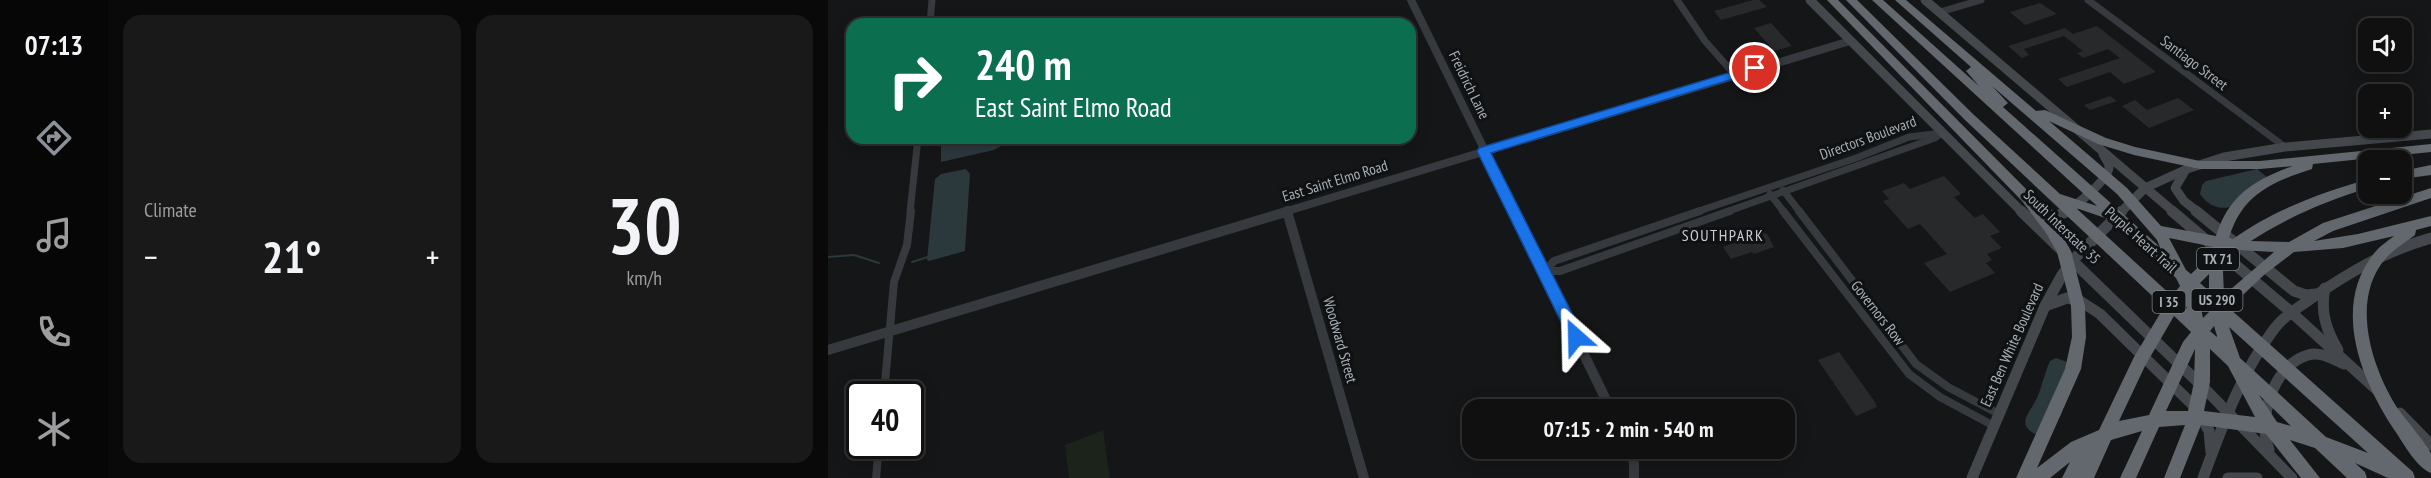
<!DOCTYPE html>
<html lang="en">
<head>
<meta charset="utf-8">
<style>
	body { margin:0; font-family:"PT Sans Narrow",sans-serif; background:#19191a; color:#f1f3f6; height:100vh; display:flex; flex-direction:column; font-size:22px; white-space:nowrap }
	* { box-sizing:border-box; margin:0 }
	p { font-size:20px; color:#9c9d9f }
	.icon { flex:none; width:33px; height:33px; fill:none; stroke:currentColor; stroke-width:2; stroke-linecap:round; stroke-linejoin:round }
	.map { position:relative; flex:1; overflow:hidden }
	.drawer { display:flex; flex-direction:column; gap:15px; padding:15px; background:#090909; width:720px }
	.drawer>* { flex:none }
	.hud { position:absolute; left:18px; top:18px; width:570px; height:126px; border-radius:18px; box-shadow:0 3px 15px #0003,0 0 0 2px #303031; background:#0b6e4f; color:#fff; overflow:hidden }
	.controls { position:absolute; left:1530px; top:18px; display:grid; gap:12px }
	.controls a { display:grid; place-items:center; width:54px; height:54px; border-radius:12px; background:#101011; box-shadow:0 3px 15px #0003,0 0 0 2px #303031; font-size:30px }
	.speed { position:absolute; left:18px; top:381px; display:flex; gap:12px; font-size:30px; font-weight:700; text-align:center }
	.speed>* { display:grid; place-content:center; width:78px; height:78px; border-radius:50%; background:#101011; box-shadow:0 3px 15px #0003,0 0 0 2px #303031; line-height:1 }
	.speed .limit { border:3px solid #111; border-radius:9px; background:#fff; color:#111 }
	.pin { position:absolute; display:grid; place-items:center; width:51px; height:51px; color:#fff; margin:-26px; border:3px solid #fff; border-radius:50%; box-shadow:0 2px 6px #0007 }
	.me { position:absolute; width:66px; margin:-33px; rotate:335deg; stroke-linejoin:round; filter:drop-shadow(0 0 4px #0008) }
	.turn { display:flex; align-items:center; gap:21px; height:126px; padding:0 30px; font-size:27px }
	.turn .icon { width:78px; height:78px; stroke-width:2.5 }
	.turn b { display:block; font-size:42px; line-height:51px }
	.big { font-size:45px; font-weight:800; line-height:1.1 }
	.drawer .card { flex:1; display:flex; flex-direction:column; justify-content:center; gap:9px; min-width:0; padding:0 21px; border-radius:18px; background:#19191a }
	.drawer .dial { align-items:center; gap:0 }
	.dial b { font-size:78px; line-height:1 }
	.heat { display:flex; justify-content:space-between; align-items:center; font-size:33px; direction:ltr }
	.drawer .tiles { flex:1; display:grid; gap:15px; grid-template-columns:repeat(2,1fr) }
	.trip { position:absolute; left:634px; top:399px; width:333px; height:60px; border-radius:18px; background:#101011; box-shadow:0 3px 15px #0003,0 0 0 2px #303031; font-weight:800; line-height:60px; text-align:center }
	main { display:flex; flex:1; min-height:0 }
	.tabs { display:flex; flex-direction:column; width:108px; justify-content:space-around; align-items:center; background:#060607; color:#9c9d9f }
	.tabs .icon { width:42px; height:42px }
	.tabs .selected { color:#8c9099 }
	.tabs b { font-size:27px; color:#f1f3f6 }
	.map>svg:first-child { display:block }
	.green { fill:#1c231b }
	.water { fill:#2b383c }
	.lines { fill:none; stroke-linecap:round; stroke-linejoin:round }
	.stream { stroke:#2b383c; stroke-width:2 }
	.building { fill:#28292b }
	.minor-far1 { stroke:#36393d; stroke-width:7 }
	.minor { stroke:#36393d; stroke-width:8 }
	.tertiary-far1 { stroke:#36393d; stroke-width:8 }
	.tertiary { stroke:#36393d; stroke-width:10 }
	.secondary-far1 { stroke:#44484d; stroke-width:9 }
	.secondary { stroke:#44484d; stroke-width:11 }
	.motorway { fill:#62686e; fill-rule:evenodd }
	.route { fill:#1a73e8; stroke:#114b97; stroke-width:1.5 }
	.labels { text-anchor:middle; stroke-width:6; stroke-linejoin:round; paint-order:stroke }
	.shield { fill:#101112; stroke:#7a8086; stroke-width:1.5 }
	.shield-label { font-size:14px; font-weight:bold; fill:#a7b0b8 }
	.street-label { font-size:15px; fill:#a7b0b8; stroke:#101112 }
	.neighbourhood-label { font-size:16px; letter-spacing:1.5px; fill:#c8ced4; stroke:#101112 }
</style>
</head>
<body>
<main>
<nav class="tabs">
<b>07:13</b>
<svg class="icon selected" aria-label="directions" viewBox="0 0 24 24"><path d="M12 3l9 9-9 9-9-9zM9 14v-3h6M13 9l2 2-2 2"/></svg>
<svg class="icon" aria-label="music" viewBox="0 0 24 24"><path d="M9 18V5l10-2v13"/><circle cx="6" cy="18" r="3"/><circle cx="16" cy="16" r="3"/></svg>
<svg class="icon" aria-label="phone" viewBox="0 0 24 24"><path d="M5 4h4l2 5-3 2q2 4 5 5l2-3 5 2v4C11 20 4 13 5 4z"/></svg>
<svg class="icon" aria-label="climate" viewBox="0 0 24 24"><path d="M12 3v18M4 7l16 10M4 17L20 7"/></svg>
</nav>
<section class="drawer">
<div class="tiles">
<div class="card"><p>Climate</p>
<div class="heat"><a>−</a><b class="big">21°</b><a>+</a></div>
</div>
<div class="card dial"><b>30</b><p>km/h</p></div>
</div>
</section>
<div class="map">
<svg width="1603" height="478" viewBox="0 0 1603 478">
	<rect width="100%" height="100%" fill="#151617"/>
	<path class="green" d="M275,430L282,478H241L237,445Z"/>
	<g class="water">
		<path d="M113,138H175V145L166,150L113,162Z"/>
		<path d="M138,169L142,174L137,251L101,261L99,260L107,179L113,174Z"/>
		<path d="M1429,169L1446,183C1424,196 1394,225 1372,194L1374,185L1378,181Z"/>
		<path d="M1228,358L1242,363L1233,415L1216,438C1182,425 1203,415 1211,393C1215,382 1217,372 1222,361Z"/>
	</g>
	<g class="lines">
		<g class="stream">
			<path d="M0,257L26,255L51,263"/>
			<path d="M84,262L100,257"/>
		</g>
	</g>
	<g class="building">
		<path d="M925,0H931L939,7L893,20L886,11Z"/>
		<path d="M1212,3L1229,14L1197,25L1182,12Z"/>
		<path d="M943,23L964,46L946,51L926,28Z"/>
		<path d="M1269,26L1328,72L1296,84L1282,72L1239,87L1230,79L1292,58L1280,49L1255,58L1249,53L1255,51L1236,36L1196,49L1201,55L1194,58L1180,46L1237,28L1245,34Z"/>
		<path d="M1282,96L1289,101L1262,110L1256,105Z"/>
		<path d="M1350,98L1366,110L1321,128L1294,106L1307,100L1319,110Z"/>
		<path d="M1116,176L1133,194L1126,197L1147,218L1155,214L1172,232L1162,236L1174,248L1159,254L1164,260L1158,263L1167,273L1122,292L1096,263L1119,254L1092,224L1080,229L1055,201L1061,199L1054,191L1076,183L1082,189Z"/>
		<path d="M935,232L939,234L946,247L926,254L924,252L903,259L895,247Z"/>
		<path d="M1011,352L1047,402L1049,407L1028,416L990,360Z"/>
	</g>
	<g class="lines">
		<g class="minor-far1">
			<path d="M849,0L877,41L906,74"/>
			<path d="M1260,0L1457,147"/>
			<path d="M1112,12L1153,0"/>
			<path d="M102,24L104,0"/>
			<path d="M955,190L972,212"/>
			<path d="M942,194L956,212"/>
			<path d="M82,212L90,138"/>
			<path d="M868,212L1028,158L1081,137L1114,133"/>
			<path d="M898,212L1107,138L1114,133"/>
		</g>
		<g class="minor">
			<path d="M955,211L1081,374L1112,397L1166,426"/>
			<path d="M971,211L1088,364L1120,387L1171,414"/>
			<path d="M717,271L726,261L872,211"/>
			<path d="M717,271H732L902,211"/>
			<path d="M56,394L66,282L79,245L83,211"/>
			<path d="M48,478L51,446"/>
		</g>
		<g class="tertiary-far1">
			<path d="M583,0L687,212"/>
			<path d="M456,212L1022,41"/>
		</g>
		<g class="tertiary">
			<path d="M459,211L536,478"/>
			<path d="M686,211L783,410"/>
			<path d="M0,350L461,211"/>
			<path d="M802,448L806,463V478"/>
		</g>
		<g class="secondary-far1">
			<path d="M982,0L1194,212"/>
			<path d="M1097,0L1346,212"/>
			<path d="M1357,171L1347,188L1356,201L1370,212"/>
			<path d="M1237,212C1247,207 1281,179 1281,167C1281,163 1277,158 1275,154"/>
			<path d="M1293,212L1317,188L1359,169L1396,157L1457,147L1603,134"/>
		</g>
		<g class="secondary">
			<path d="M1193,211L1377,389L1464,478"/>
			<path d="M1344,211L1463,312L1550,391"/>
			<path d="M1368,211L1466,291L1478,295L1488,294"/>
			<path d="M1207,213L1229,216L1240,211"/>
			<path d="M1497,288C1492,311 1498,330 1510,350"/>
			<path d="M1217,306L1239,298L1252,301L1272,314L1369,409L1381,431L1383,452"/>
			<path d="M1572,413L1603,445"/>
			<path d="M1441,450C1429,419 1445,365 1480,355C1492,351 1505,359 1516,364"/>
			<path d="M1144,478L1217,306L1234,275L1245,260L1294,211"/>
			<path d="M1375,478C1394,427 1413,373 1446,329C1455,317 1468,309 1481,300C1520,273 1557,251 1603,238"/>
			<path d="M1400,478H1429"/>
		</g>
		<g class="motorway">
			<path d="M999,0H1010L1204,195L1228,225L1243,251L1257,306L1258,337L1253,369L1209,468L1243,442L1271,430L1306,357L1336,307L1137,120L1018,0H1029L1145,114L1232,194L1269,206L1044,0H1055L1151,86L1138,71L1143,67L1067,0H1078L1208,111L1217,110L1278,138L1307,147L1372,161H1432L1603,144V152L1485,164L1484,169C1444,182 1414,194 1401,238L1405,239C1445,210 1493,193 1540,179V188C1498,201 1460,217 1423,241L1461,242L1495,223L1603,188V198L1505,231L1486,241L1530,234L1603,216V226L1588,230L1587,235C1578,242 1566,249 1558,258C1522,299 1543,365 1568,406C1574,415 1602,448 1603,454C1603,459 1603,467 1603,473C1588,467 1576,444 1567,431C1533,380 1502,305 1548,251C1553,245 1560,241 1566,236L1515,248L1466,252L1436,275L1401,308L1585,472L1587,478H1560L1527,463L1537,472L1539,478H1519L1487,448L1462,440L1492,478H1473L1438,434L1373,425L1352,478H1336L1357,425L1331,427L1308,478H1292L1314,431L1283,440L1266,478H1234L1242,462L1222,478H1188L1237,369L1244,337L1243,306L1229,252L1218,233L1194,201ZM1164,86L1289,194L1329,240L1332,247L1175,107L1180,103ZM1221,121L1270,144L1306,155L1372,169H1432L1465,166C1426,180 1401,195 1388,236L1333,226L1299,188ZM1248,208L1286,221L1348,278L1352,286L1344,296ZM1341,238L1386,247L1384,254L1363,274L1358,270ZM1410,250L1446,252L1396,295L1395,271L1397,259ZM1381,274V291L1372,283ZM1371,299L1383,310L1375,318ZM1357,301L1359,309L1354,305ZM1346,316L1363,332L1355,342L1321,415L1291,421L1317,366ZM1386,326L1389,336V337L1382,331ZM1401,327L1540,453L1498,437L1412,358ZM1367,349L1366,382L1360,411H1338ZM1382,349L1400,366L1427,417L1376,411L1382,382ZM1431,395L1463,426L1449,422Z"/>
			<path d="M1603,165V175L1574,179V171Z"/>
		</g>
	</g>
	<path class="route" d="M927,65L931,66V71L663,153L756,337L754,342L748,343L743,342L649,151L651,148Z"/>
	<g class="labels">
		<g class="shield">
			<rect x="1369" y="248" width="42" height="22" rx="4.5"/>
			<rect x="1363.5" y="289" width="51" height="22" rx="4.5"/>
			<rect x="1324.5" y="291" width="33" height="22" rx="4.5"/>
		</g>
		<g class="shield-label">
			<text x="1390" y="264">TX 71</text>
			<text x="1389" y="305">US 290</text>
			<text x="1341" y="307">I 35</text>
		</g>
		<g class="street-label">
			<text transform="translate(1366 63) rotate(37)" y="5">Santiago Street</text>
			<text transform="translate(641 85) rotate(64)" y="5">Freidrich Lane</text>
			<text transform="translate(1040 138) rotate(-20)" y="5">Directors Boulevard</text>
			<text transform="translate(507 181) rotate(-17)" y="5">East Saint Elmo Road</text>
			<text transform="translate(1234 227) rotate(44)" y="5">South Interstate 35</text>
			<text transform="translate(1313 240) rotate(42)" y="5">Purple Heart Trail</text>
			<text transform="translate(1050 313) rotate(52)" y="5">Governors Row</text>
			<text transform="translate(512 340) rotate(74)" y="5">Woodward Street</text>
			<text transform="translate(1184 345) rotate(-66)" y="5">East Ben White Boulevard</text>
		</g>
		<g class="neighbourhood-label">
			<text x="895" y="241">SOUTHPARK</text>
		</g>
	</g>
</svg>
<div class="controls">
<a><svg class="icon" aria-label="sound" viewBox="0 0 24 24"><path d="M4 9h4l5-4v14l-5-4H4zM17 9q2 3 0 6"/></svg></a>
<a>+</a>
<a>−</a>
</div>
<div class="speed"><div class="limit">40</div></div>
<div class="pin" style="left:927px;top:68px;background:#d93025"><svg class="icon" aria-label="arrive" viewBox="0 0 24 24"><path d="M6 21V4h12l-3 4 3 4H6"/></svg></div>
<svg class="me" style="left:748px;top:337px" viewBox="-20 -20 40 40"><path d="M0-17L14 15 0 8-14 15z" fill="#1a73e8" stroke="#fff" stroke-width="4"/></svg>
<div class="trip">07:15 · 2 min · 540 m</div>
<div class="hud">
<div class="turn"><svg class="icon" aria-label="right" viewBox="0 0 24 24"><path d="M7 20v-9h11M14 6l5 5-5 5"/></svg><div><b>240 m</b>East Saint Elmo Road</div></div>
</div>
</div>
</main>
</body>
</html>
